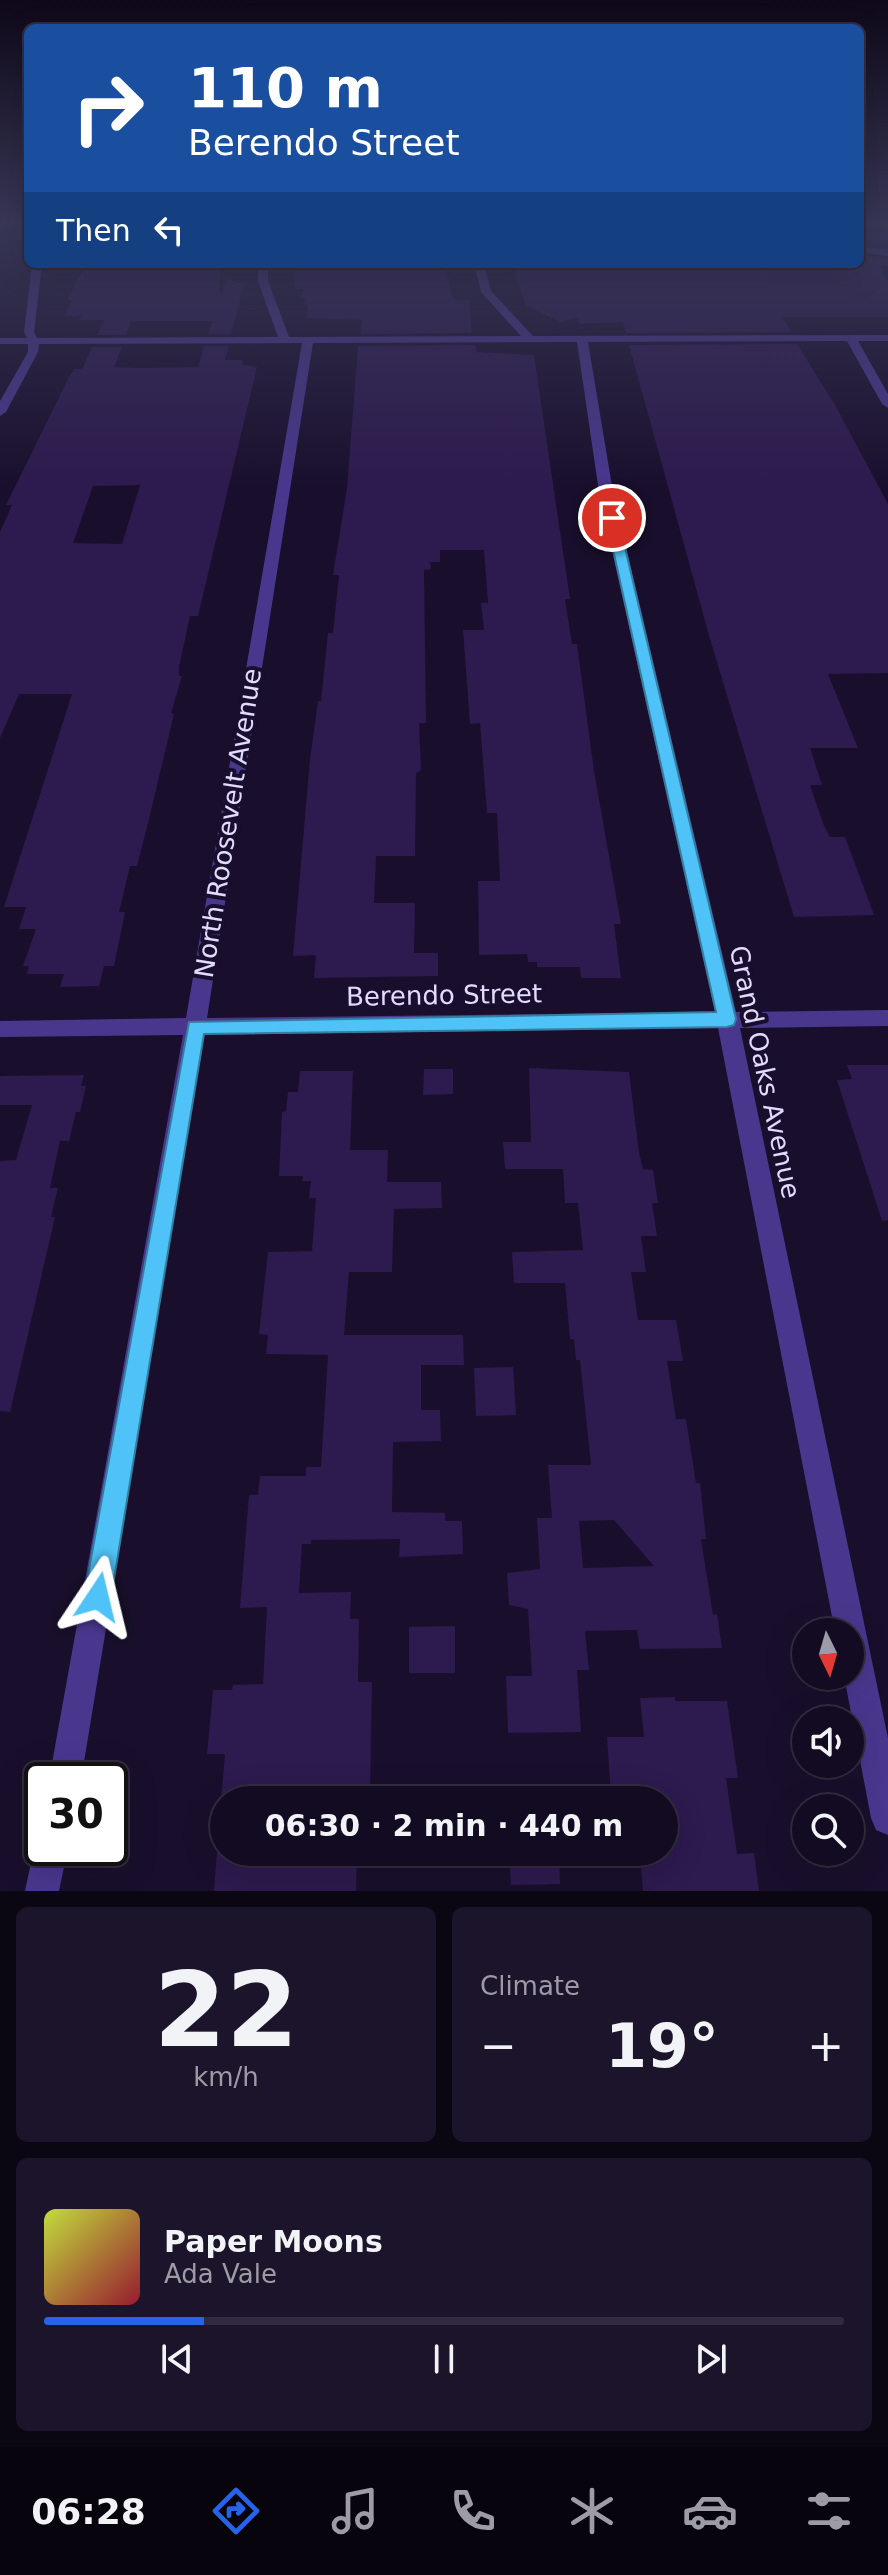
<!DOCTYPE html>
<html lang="en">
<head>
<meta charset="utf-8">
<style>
	body { margin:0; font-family:"DejaVu Sans",sans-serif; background:#1c142a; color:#f1f3f6; height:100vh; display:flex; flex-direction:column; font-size:30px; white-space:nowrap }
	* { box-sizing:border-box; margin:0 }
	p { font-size:26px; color:#9d9ba5 }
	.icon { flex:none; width:44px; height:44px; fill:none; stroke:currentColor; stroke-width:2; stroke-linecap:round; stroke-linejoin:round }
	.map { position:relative; height:1891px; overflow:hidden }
	.sheet { display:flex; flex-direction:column; gap:16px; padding:16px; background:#0a0612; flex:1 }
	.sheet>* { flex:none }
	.top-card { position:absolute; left:24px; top:24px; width:840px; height:244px; border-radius:12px; box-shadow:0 8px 32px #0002,0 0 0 2px #322b3f; background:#1a4fa0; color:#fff; overflow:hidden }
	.needle { width:52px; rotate:175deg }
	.buttons { position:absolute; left:792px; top:1618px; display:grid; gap:16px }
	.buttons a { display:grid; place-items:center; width:72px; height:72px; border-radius:50%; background:#130b21; box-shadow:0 8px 32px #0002,0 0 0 2px #322b3f; font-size:40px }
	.speed { position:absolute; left:24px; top:1762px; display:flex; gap:16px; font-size:40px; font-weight:700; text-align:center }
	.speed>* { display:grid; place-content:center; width:104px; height:104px; border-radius:50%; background:#130b21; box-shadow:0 8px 32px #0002,0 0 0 2px #322b3f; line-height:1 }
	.speed .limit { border:4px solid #111; border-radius:12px; background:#fff; color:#111 }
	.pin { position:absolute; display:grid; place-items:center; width:68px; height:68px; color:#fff; margin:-34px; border:4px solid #fff; border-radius:50%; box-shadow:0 2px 8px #0007 }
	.me { position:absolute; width:88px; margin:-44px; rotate:10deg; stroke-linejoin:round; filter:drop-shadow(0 0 6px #0008) }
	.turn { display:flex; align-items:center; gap:28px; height:168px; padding:0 32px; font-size:36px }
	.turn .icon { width:104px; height:104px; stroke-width:2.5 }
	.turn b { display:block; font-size:56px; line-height:68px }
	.then { display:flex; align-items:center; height:76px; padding:0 32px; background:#0003; gap:16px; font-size:30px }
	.big { font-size:60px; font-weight:800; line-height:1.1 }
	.sheet .card { flex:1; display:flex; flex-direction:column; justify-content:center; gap:12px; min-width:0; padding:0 28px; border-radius:12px; background:#1c142a }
	.sheet .dial { align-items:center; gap:0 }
	.dial b { font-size:104px; line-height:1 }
	.song { display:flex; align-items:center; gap:24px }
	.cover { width:96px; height:96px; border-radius:12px; background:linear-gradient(135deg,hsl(70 70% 55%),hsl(350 70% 35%)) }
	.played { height:8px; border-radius:4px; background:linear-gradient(90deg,#2563eb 20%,#322b3f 20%) }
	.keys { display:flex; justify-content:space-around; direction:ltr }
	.heat { display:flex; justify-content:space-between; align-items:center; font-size:44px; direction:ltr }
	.sheet .tiles { flex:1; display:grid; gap:16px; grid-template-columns:1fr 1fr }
	.card:last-child { grid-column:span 2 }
	.trip { position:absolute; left:210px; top:1786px; width:468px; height:80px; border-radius:40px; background:#130b21; box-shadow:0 8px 32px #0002,0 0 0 2px #322b3f; font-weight:800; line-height:80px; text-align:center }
	.dock { display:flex; height:128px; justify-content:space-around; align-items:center; background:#08040d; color:#9d9ba5 }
	.dock .icon { width:56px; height:56px }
	.dock .selected { color:#2563eb }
	.dock b { font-size:36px; color:#f1f3f6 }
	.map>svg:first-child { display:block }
	.building { fill:#2d1a4e; fill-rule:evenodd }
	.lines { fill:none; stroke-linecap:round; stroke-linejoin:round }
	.minor { fill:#49378e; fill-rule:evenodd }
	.route { fill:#4fc3f7; stroke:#337fa1; stroke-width:2 }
	.labels { text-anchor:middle; stroke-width:8; stroke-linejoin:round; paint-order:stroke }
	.street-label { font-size:26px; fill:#e4daff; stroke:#190f2c }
</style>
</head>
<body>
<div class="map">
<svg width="888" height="1891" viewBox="0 0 888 1891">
	<rect width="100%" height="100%" fill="#190f2c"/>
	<g class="building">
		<path d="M860,230L888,231V247L861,243Z"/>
		<path d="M865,256L888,259V265H879L888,283V317H782L791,332L626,333L623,322L580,324L578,318L560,322L525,305L514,264H868Z"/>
		<path d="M119,264H220L219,293H222L226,279L244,284L231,334H208L213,321H131L126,335H97L104,320H79L81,316H64L72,300H67L85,266Z"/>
		<path d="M295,264L445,265L452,296L455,300H469L472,333L360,334L362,320L306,318L308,305H304L305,298H301L303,289H295Z"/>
		<path d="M797,344L835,405L888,504V673L828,674L858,748H810L822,785H810L824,826L830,837H845L874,915L794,917L710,639L629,345Z"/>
		<path d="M475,345L477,352L534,355L570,599H565L572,644H577L594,771L621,924H614L621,978H581L580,967H537V962H528L527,954L479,955L478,881H500L497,813H487L480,723L470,724L463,630H484L481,603H488L484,550H440V562H430L431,569L424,570L426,723H419L421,770L416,773L415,856H376L374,903H415L414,953H438V976L314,978L316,955L293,956L310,759L318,701H321L328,633H333L339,575H333L347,488L358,346Z"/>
		<path d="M204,346H229L225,360H243L242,365L257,367L198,616H190L179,667V676H182L171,713L174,714L149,819L137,866H130L119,912H125L114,966H104L99,986L60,987L64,974H27L29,966H23L36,929H19L26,907H4L72,694H19L0,738V532L12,505H6L68,379L74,369H82L92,347H122L114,367L140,368L198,367ZM140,485L122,544L73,543L93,486Z"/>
		<path d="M847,1065H888V1220L882,1221L837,1080L852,1079Z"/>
		<path d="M529,1068L629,1072L639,1153L643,1169L653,1170L658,1203H652L657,1236H641L646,1272H631L638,1320H676L683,1361H667L676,1419H686L696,1483H700L706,1539H701L713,1615L717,1614L722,1648L640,1649L637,1630L585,1631L589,1670H577L581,1732L508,1733L506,1676H532L528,1609L509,1605L507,1573L540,1569L537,1518H552L548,1465H591L580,1360H576L574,1339H570L565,1283H514L512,1252L583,1250L578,1203H565L563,1169H505L503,1142H531ZM614,1520L654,1566L583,1568L579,1521Z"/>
		<path d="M424,1069H453V1094L423,1095Z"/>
		<path d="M300,1071H353L350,1150H388L387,1182H441L442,1208L394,1209L392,1272H349L344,1335H463L464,1365H421V1410H440L441,1441L393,1442L392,1512L445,1513V1521H462L463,1554L399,1557L400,1539L311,1540V1544H302L299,1593L351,1592L350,1619H359L358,1682H372L370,1794L221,1800L225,1754H207L213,1690H232L233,1685L263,1684L267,1607L240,1608L249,1495H258L260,1476H306V1467H321L328,1355L266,1354L268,1335L259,1334L268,1252L312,1251L316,1198H309L311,1181H302L303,1176H279L282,1112L286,1111L288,1092H298Z"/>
		<path d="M84,1075L81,1086H86L80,1112H76L69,1141H60L50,1188H58L51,1217H55L10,1412L0,1411V1161L16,1160L32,1105H0V1076Z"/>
		<path d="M513,1367L516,1415L476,1416L474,1368Z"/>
		<path d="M455,1626V1673H409V1627Z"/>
		<path d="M675,1697V1701H727L738,1778H726L737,1854L754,1853L759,1891H643L640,1852H664V1793L611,1794L607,1737H644L640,1698Z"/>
		<path d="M217,1852H357L356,1891H214Z"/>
		<path d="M509,1852H559L560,1884L511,1885Z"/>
	</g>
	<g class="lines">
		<g class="minor">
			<path d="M860,246L888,250V256L860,252Z"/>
			<path d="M32,264H42L34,332L37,338L278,337L258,281V264H268V281L289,337L521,336L481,292L474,264H484L491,291L533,336L888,335V341H858L888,394V408L882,404L847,341L588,342L613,492L736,1012L888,1010V1026L740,1028L888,1738V1835L876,1830L871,1818L844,1676H850V1632H835L718,1028L204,1035L81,1780H49L183,1035L0,1037V1021L186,1018L302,343L39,344L38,352L6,412L0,416V401L28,352V344H0V338H27L24,332ZM577,342L599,492L715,1012L207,1018L313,343Z"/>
			<path d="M42,1835V1848H68L59,1891H25L34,1848Z"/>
		</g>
	</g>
	<linearGradient id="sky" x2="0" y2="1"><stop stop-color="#0e0818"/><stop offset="0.46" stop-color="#383756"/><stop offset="1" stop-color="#383756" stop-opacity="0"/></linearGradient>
	<rect width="888" height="488" fill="url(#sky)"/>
	<path class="route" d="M612,514L618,518L736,1019L734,1025L727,1027L204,1034L111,1597L107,1607L98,1611L88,1607L84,1597L189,1022L716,1012L606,518Z"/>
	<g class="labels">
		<g class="street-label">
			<text transform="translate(228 823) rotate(-81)" y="9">North Roosevelt Avenue</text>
			<text transform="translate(444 995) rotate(-1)" y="9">Berendo Street</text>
			<text transform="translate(765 1072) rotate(78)" y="9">Grand Oaks Avenue</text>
		</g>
	</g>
</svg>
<div class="buttons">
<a><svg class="needle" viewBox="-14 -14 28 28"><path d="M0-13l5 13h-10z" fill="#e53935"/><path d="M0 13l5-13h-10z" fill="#9d9ba5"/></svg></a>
<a><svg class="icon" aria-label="sound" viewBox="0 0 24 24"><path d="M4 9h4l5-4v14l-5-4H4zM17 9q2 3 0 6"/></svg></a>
<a><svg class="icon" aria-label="search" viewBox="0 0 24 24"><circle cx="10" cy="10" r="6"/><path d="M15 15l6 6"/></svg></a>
</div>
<div class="speed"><div class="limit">30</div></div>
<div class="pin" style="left:612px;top:518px;background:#d93025"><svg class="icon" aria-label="arrive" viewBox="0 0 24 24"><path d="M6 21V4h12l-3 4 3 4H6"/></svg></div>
<svg class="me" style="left:98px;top:1597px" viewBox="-20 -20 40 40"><path d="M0-17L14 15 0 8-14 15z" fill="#4fc3f7" stroke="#fff" stroke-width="4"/></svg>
<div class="trip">06:30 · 2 min · 440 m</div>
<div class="top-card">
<div class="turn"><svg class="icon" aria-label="right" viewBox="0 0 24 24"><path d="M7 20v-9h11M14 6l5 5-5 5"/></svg><div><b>110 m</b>Berendo Street</div></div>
<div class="then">Then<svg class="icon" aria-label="left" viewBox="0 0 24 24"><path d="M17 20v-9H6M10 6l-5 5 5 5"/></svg></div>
</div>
</div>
<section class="sheet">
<div class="tiles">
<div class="card dial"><b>22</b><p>km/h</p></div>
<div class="card"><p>Climate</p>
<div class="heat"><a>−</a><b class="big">19°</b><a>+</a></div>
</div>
<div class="card">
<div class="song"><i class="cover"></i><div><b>Paper Moons</b><p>Ada Vale</p></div></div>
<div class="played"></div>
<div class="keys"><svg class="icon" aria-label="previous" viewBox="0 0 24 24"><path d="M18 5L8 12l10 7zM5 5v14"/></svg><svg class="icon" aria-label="pause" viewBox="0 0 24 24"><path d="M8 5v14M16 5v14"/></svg><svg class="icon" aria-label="next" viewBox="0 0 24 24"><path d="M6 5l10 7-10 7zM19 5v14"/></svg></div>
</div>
</div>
</section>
<nav class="dock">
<b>06:28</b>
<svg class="icon selected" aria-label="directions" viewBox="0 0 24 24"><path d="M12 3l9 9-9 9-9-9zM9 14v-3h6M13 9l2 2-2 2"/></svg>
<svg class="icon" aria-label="music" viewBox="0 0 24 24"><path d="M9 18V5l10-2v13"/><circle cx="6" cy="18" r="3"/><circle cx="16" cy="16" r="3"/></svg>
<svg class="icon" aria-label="phone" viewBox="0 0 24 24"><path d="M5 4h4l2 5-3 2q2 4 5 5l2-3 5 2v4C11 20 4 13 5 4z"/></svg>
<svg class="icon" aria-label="climate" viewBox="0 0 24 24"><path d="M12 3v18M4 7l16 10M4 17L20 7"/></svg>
<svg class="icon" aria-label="car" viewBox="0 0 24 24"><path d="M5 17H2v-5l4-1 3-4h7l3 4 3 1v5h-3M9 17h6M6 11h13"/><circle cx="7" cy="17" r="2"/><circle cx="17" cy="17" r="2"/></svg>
<svg class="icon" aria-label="filters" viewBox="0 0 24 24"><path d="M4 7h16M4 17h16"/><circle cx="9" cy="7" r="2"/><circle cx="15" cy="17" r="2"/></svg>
</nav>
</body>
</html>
